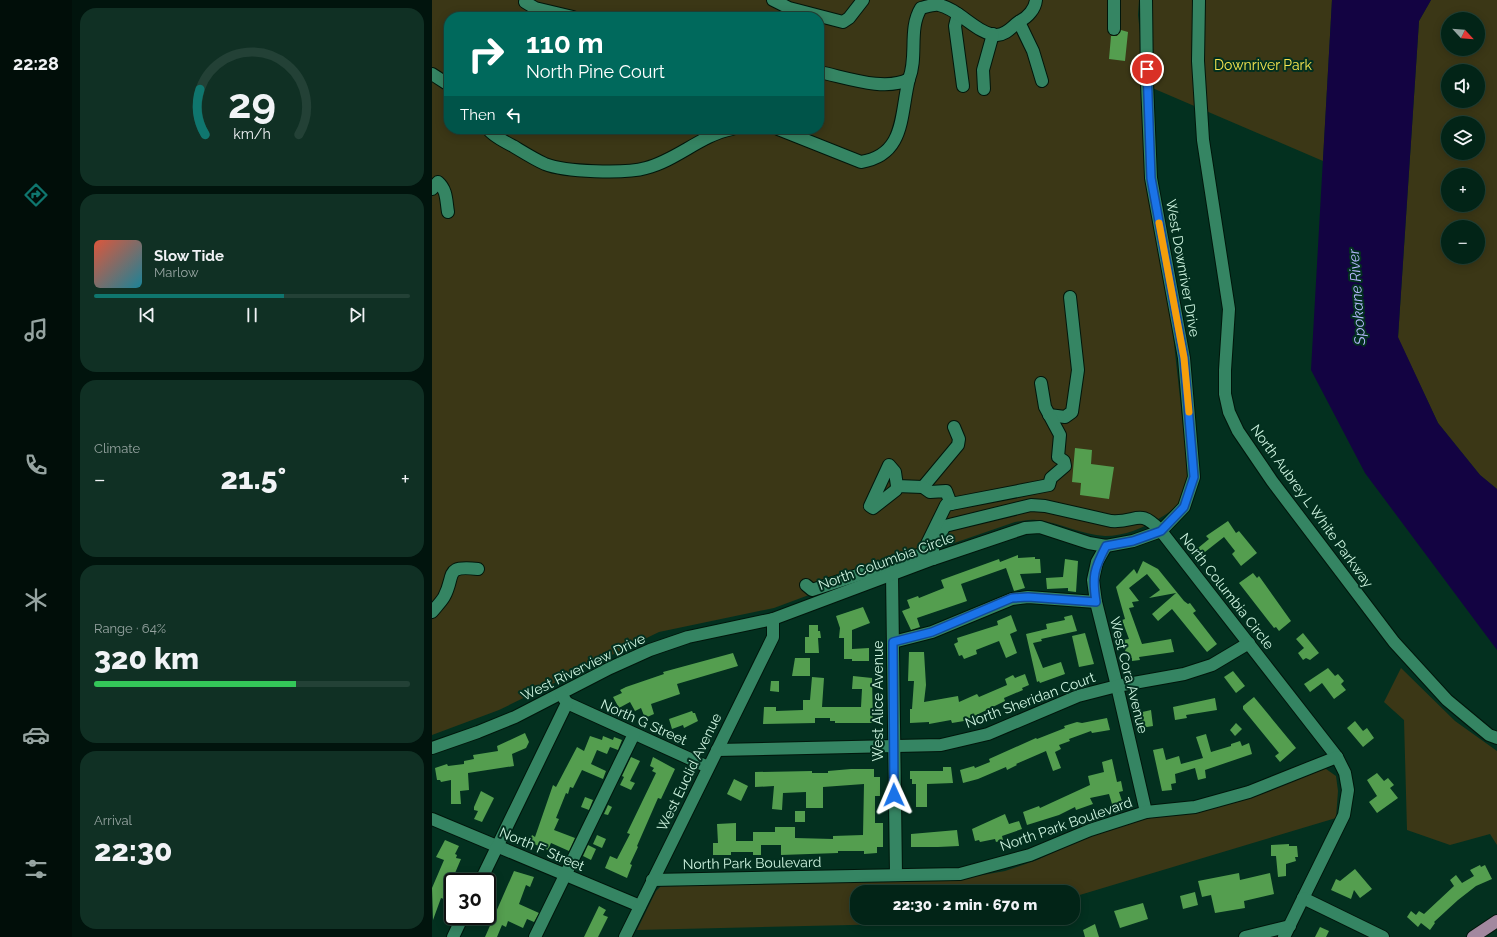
<!DOCTYPE html>
<html lang="en">
<head>
<meta charset="utf-8">
<style>
	body { margin:0; font-family:Raleway,sans-serif; background:#103024; color:#f1f3f6; height:100vh; display:flex; flex-direction:column; font-size:15px; white-space:nowrap }
	* { box-sizing:border-box; margin:0 }
	p { font-size:13px; color:#96a4a1 }
	.icon { flex:none; width:22px; height:22px; fill:none; stroke:currentColor; stroke-width:2; stroke-linecap:round; stroke-linejoin:round }
	.map { position:relative; flex:1; overflow:hidden }
	.panel { display:flex; flex-direction:column; gap:8px; padding:8px; background:#01140d; width:360px }
	.panel>* { flex:none }
	.top-card { position:absolute; left:12px; top:12px; width:380px; height:122px; border-radius:16px; box-shadow:0 2px 10px #0003,0 0 0 1px #234136; background:#00695c; color:#fff; overflow:hidden }
	.needle { width:26px; rotate:116deg }
	.controls { position:absolute; left:1009px; top:12px; display:grid; gap:8px }
	.controls a { display:grid; place-items:center; width:44px; height:44px; border-radius:50%; background:#022417; box-shadow:0 2px 10px #0003,0 0 0 1px #234136; font-size:20px }
	.speed { position:absolute; left:12px; top:873px; display:flex; gap:8px; font-size:20px; font-weight:700; text-align:center }
	.speed>* { display:grid; place-content:center; width:52px; height:52px; border-radius:50%; background:#022417; box-shadow:0 2px 10px #0003,0 0 0 1px #234136; line-height:1 }
	.speed .limit { border:2px solid #111; border-radius:6px; background:#fff; color:#111 }
	.pin { position:absolute; display:grid; place-items:center; width:34px; height:34px; color:#fff; margin:-17px; border:2px solid #fff; border-radius:50%; box-shadow:0 1px 4px #0007 }
	.me { position:absolute; width:44px; margin:-22px; rotate:359deg; stroke-linejoin:round; filter:drop-shadow(0 0 3px #0008) }
	.turn { display:flex; align-items:center; gap:14px; height:84px; padding:0 16px; font-size:18px }
	.turn .icon { width:52px; height:52px; stroke-width:2.5 }
	.turn b { display:block; font-size:28px; line-height:34px }
	.then { display:flex; align-items:center; height:38px; padding:0 16px; background:#0003; gap:8px; font-size:15px }
	.big { font-size:30px; font-weight:800; line-height:1.1 }
	.panel .card { flex:1; display:flex; flex-direction:column; justify-content:center; gap:6px; min-width:0; padding:0 14px; border-radius:16px; background:#103024 }
	.panel .dial { align-items:center; gap:0 }
	.dial svg { height:104px; overflow:visible; fill:none; stroke:#234136; stroke-width:7; stroke-linecap:round; text-anchor:middle }
	.dial text { fill:#f1f3f6; stroke:none }
	.song { display:flex; align-items:center; gap:12px }
	.cover { width:48px; height:48px; border-radius:6px; background:linear-gradient(135deg,hsl(10 70% 55%),hsl(190 70% 35%)) }
	.played { height:4px; border-radius:2px; background:linear-gradient(90deg,#0f766e 60%,#234136 60%) }
	.keys { display:flex; justify-content:space-around; direction:ltr }
	.heat { display:flex; justify-content:space-between; align-items:center; font-size:22px; direction:ltr }
	.charge { height:6px; border-radius:3px; background:linear-gradient(90deg,#34c759 64%,#234136 0) }
	.trip { position:absolute; left:418px; top:885px; width:230px; height:40px; border-radius:16px; background:#022417; box-shadow:0 2px 10px #0003,0 0 0 1px #234136; font-weight:800; line-height:40px; text-align:center }
	main { display:flex; flex:1; min-height:0 }
	.dock { display:flex; flex-direction:column; width:72px; justify-content:space-around; align-items:center; background:#010e09; color:#96a4a1 }
	.dock .icon { width:28px; height:28px }
	.dock .on { color:#0f766e }
	.dock b { font-size:18px; color:#f1f3f6 }
	.map>svg:first-child { display:block }
	.green { fill:#3b3716; fill-rule:evenodd }
	.water { fill:#130342 }
	.building { fill:#549e4f }
	.lines { fill:none; stroke-linecap:round; stroke-linejoin:round }
	.minor-casing { stroke:#00160b; stroke-width:14 }
	.major-casing { stroke:#00160b; stroke-width:14 }
	.minor { stroke:#358563; stroke-width:12 }
	.major { stroke:#a2889f; stroke-width:12 }
	.route-casing { stroke:#114b97; stroke-width:10 }
	.route { stroke:#1a73e8; stroke-width:7 }
	.slow { stroke:#f59e0b; stroke-width:7 }
	.labels { text-anchor:middle; stroke-width:4; stroke-linejoin:round; paint-order:stroke }
	.park-label { font-size:14px; fill:#f8e650; stroke:#03301f }
	.street-label { font-size:14px; fill:#cef4e0; stroke:#03301f }
	.water-label { font-size:15px; font-style:italic; fill:#b6b8fe; stroke:#03301f }
</style>
</head>
<body>
<main>
<nav class="dock">
<b>22:28</b>
<svg class="icon on" aria-label="directions" viewBox="0 0 24 24"><path d="M12 3l9 9-9 9-9-9zM9 14v-3h6M13 9l2 2-2 2"/></svg>
<svg class="icon" aria-label="music" viewBox="0 0 24 24"><path d="M9 18V5l10-2v13"/><circle cx="6" cy="18" r="3"/><circle cx="16" cy="16" r="3"/></svg>
<svg class="icon" aria-label="phone" viewBox="0 0 24 24"><path d="M5 4h4l2 5-3 2q2 4 5 5l2-3 5 2v4C11 20 4 13 5 4z"/></svg>
<svg class="icon" aria-label="climate" viewBox="0 0 24 24"><path d="M12 3v18M4 7l16 10M4 17L20 7"/></svg>
<svg class="icon" aria-label="car" viewBox="0 0 24 24"><path d="M5 17H2v-5l4-1 3-4h7l3 4 3 1v5h-3M9 17h6M6 11h13"/><circle cx="7" cy="17" r="2"/><circle cx="17" cy="17" r="2"/></svg>
<svg class="icon" aria-label="filters" viewBox="0 0 24 24"><path d="M4 7h16M4 17h16"/><circle cx="9" cy="7" r="2"/><circle cx="15" cy="17" r="2"/></svg>
</nav>
<section class="panel">
<div class="card dial"><svg viewBox="0 0 100 80">
<path d="M14 69A42 42 0 1 1 86 69"/>
<path d="M14 69A42 42 0 0 1 10 34" stroke="#0f766e"/>
<text x="50" y="56" font-size="32" font-weight="700">29</text>
<text x="50" y="72" font-size="11">km/h</text>
</svg></div>
<div class="card">
<div class="song"><i class="cover"></i><div><b>Slow Tide</b><p>Marlow</p></div></div>
<div class="played"></div>
<div class="keys"><svg class="icon" aria-label="previous" viewBox="0 0 24 24"><path d="M18 5L8 12l10 7zM5 5v14"/></svg><svg class="icon" aria-label="pause" viewBox="0 0 24 24"><path d="M8 5v14M16 5v14"/></svg><svg class="icon" aria-label="next" viewBox="0 0 24 24"><path d="M6 5l10 7-10 7zM19 5v14"/></svg></div>
</div>
<div class="card"><p>Climate</p>
<div class="heat"><a>−</a><b class="big">21.5°</b><a>+</a></div>
</div>
<div class="card"><p>Range · 64%</p><b class="big">320 km</b><div class="charge"></div></div>
<div class="card"><p>Arrival</p><b class="big">22:30</b></div>
</section>
<div class="map">
<svg width="1065" height="937" viewBox="0 0 1065 937">
	<rect width="100%" height="100%" fill="#03301f"/>
	<g class="green">
		<path d="M0,0H707L706,15L756,471C755,495 749,506 728,518C711,528 693,536 673,536C649,535 628,522 604,520C598,519 590,521 583,522L444,570L342,608L227,632L67,710L0,735ZM17,17H387V129H17Z"/>
		<path d="M718,0H900L891,161L718,87Z"/>
		<path d="M999,0H1065V489L1048,475L1006,423L966,338L987,21ZM1016,19H1046V49H1016ZM1016,71H1046V101H1016ZM1016,123H1046V153H1016ZM1016,175H1046V205H1016ZM1016,227H1046V257H1016Z"/>
		<path d="M969,668L1023,721L1065,751V845L1058,834L1018,845L975,830L972,720L952,702Z"/>
		<path d="M887,769H894L904,776L906,791L904,818L641,897V892H425V918H569L552,922L205,930L224,891L229,886L528,879L573,871L605,860L655,837L710,819L762,813L809,801Z"/>
	</g>
	<path class="water" d="M900,0H999L987,21L966,337L1006,423L1048,475L1065,489V650L933,473L879,370Z"/>
	<g class="building">
		<path d="M689,30L696,32L693,61L677,59L679,36H685Z"/>
		<path d="M643,448L660,450L659,464L682,467L677,499L648,495L649,483L640,482Z"/>
		<path d="M796,521L804,533L807,531L825,553L809,566L800,554L803,551L792,537L764,559L760,553L777,539L774,536Z"/>
		<path d="M586,555V558L603,557V559H608L609,573L588,574L593,588L582,591L574,568L529,584L535,601L485,618L488,627L479,630L470,611L478,608L475,600L486,596L487,598L512,588L509,580L567,559L568,562Z"/>
		<path d="M633,559L646,561L644,592L636,591V588L615,589L614,578L631,577Z"/>
		<path d="M711,561L726,569L752,601L756,604L758,603L764,611L761,613L785,644L775,652L740,609L726,621L720,614L744,593L717,598L728,590L715,574L697,588L707,601L700,602L702,607L697,608L710,644L739,639L742,652L707,657L708,660L700,661V658L695,659L691,640L697,639L690,620L693,619L684,587L702,569L705,574Z"/>
		<path d="M821,573L825,578L827,576L859,621L847,631L844,627L842,628L807,583Z"/>
		<path d="M431,607L438,623L420,630V649L437,648V661H420V659H412V638H407L408,628L404,616Z"/>
		<path d="M579,615L585,631L578,634L585,653L574,658L567,641L544,650L545,654L532,659L530,655L527,656L522,644L526,642L525,638L566,625L565,621Z"/>
		<path d="M640,615L645,631L609,639L610,641L601,643L611,668L629,662L633,674L608,683L607,681L605,682L594,634L615,629L614,624L633,620L632,617Z"/>
		<path d="M377,625H386V631H388L389,638H386L387,653H373V637H377Z"/>
		<path d="M653,633L662,664L647,667L640,636Z"/>
		<path d="M871,633L887,653L878,660L874,658L871,660L866,653L872,648L864,639Z"/>
		<path d="M477,652H492L494,685L492,702L526,696L527,702L545,694L547,697L575,685L573,679L581,675L583,678L593,674L597,685L590,688L591,690L572,698L573,701L532,721L520,723L519,720L497,724V722L478,723V709H480L482,681H476Z"/>
		<path d="M301,653L306,666L245,684L248,694L219,704L222,714L213,718L209,708L203,711L198,702L187,708L181,697L190,693L188,690L194,687L232,674L231,672Z"/>
		<path d="M363,658H378V676H360Z"/>
		<path d="M896,668L903,676L906,674L912,681L909,684L914,690L902,699L890,683L878,692L872,684Z"/>
		<path d="M801,671L813,686L804,693L792,677Z"/>
		<path d="M421,676L440,678L441,723H403V721H398V718H383V723L331,724L332,707H344V711L371,710V700H378L380,677L392,678L390,707H429L430,689H420Z"/>
		<path d="M339,681H347V692L338,691Z"/>
		<path d="M822,697L864,748L848,762L843,756L847,753L811,709V706Z"/>
		<path d="M783,698L785,710L754,715L755,718L743,720L741,707Z"/>
		<path d="M719,710L721,726L709,728L706,713Z"/>
		<path d="M260,711L261,713H263L266,721L252,728L251,725L240,729L237,719Z"/>
		<path d="M675,718L678,730L660,733L659,731L637,739L638,741L627,745L629,749L623,752L629,768L621,771L614,751L584,764L585,765L575,770L574,767L546,779L531,783L528,770L542,766L543,768L558,762L557,759L604,738L605,739L633,728L632,726L645,722L650,723Z"/>
		<path d="M923,721L931,731L935,728L942,738L931,747L915,728Z"/>
		<path d="M804,723L810,729L803,736L798,730Z"/>
		<path d="M93,733L97,742L94,748L80,754L82,766L36,773L37,790L28,791L29,804H19V780L9,782L8,780H5L3,768L15,764L16,766L32,764V761L42,759L41,755L66,751L65,746Z"/>
		<path d="M774,734L779,752L799,746V744L808,741L810,746L817,743L820,754L773,770L774,778L766,780L763,768L743,774L744,783L739,784L740,790L730,791L721,750L731,748L734,760L747,756L749,764L771,758L764,737Z"/>
		<path d="M158,736L170,740L171,736L181,740L182,737L190,740L186,750L178,747L175,754L165,750L159,764L174,771L171,779L150,770L141,788L138,787L136,794L134,793L124,818L127,819L122,830L143,838L137,851L119,843L116,850L97,842L100,835L103,837L121,785L124,787L145,747L152,751Z"/>
		<path d="M199,757L208,761L198,781L203,783L199,790L188,785L192,777L190,776Z"/>
		<path d="M221,757L243,769L229,799L226,798L205,846L206,847L198,864L200,865L195,878L173,868L178,856L185,859L198,834L195,833L224,773L220,771L222,768L218,766Z"/>
		<path d="M680,759L685,782L689,781L691,791L687,792L690,801L680,804L677,794L658,798L661,804L644,810L643,807L627,815L595,825L591,812L607,806L608,808L658,785L656,776L672,772L670,762Z"/>
		<path d="M511,767H519L521,783L495,784V807H484V784H480V779H478V771H511Z"/>
		<path d="M419,769H442V777H448V796H443V823H451V847H445V853L432,854V851H406V853L349,855V845H329V855H321V852H299V855H281V843H286L285,824L304,823V841H321V832H343V827H363V838L401,839V836L431,835L432,784L391,787V808H374V792L351,793L350,810L340,809L342,786L323,787V772L380,771V773H396V771Z"/>
		<path d="M945,773L952,781L956,778L962,785L958,788L966,798L945,813L937,802L945,796L935,780Z"/>
		<path d="M302,779L316,786L309,801L295,794Z"/>
		<path d="M49,791L62,798L50,822L42,819L46,811L42,810V807Z"/>
		<path d="M153,797L161,800L157,810L149,807Z"/>
		<path d="M176,805L180,807L176,815L172,814Z"/>
		<rect x="363" y="811" width="10" height="11"/>
		<path d="M573,814L577,824L587,821L590,829L570,836L571,840L564,842L563,839L548,842L547,840L543,841L540,829Z"/>
		<path d="M525,830L527,846L506,847H479V834Z"/>
		<path d="M165,835L174,839L170,848L161,844Z"/>
		<path d="M13,840L27,846L23,854L25,855L24,858L29,859L12,899L9,898L1,920L0,888L12,860L4,857Z"/>
		<path d="M857,844V846H865L866,857H863L864,861L854,864V876L846,877L844,856H839V845Z"/>
		<path d="M156,845L164,849L159,860L151,856Z"/>
		<path d="M1048,865L1049,867L1053,865L1060,879L1044,886L1026,900L1002,922L1003,923L998,930L989,923L986,927L975,917L979,911L984,915L987,911L992,914L1022,886L1018,880L1024,875L1030,883L1042,876L1038,870Z"/>
		<path d="M923,869L940,889L928,898L922,890L919,899L899,890L904,879L908,881Z"/>
		<path d="M82,871L102,877L98,887L94,885L87,904L107,913L102,922L95,919L91,928L76,921L74,927L70,925L65,937H53Z"/>
		<path d="M807,873L808,880L838,873L842,894L812,901L813,908L783,913L779,895L770,897L766,881Z"/>
		<path d="M763,892L766,905L751,909L748,896Z"/>
		<path d="M711,903L716,919L688,928L682,911Z"/>
		<path d="M167,906L174,910L171,915L176,917L166,937H152Z"/>
		<path d="M663,924L667,937H653L651,930Z"/>
		<path d="M888,927L897,931L894,937H883Z"/>
	</g>
	<g class="lines">
		<defs>
			<g id="minor">
				<path d="M341,0L357,8L411,22L417,18L431,0"/>
				<path d="M682,0V29"/>
				<path d="M767,0L766,61L771,140L797,309L793,370V394L797,412L806,431L840,481L962,642L1015,700L1057,735L1065,738"/>
				<path d="M93,2L103,8L141,17"/>
				<path d="M526,14L523,26L531,86"/>
				<path d="M587,22L601,51L610,81"/>
				<path d="M0,74L17,85"/>
				<path d="M477,79C486,56 476,29 489,8C494,7 501,4 507,5C527,9 546,35 565,35C576,34 580,26 588,21C596,17 603,9 604,0"/>
				<path d="M552,89L551,70L561,34"/>
				<path d="M56,129C61,136 73,142 81,146C91,152 102,159 113,164C133,172 193,174 214,168C245,160 269,135 300,129"/>
				<path d="M346,129L429,162C474,155 468,114 477,79C453,92 413,77 387,72"/>
				<path d="M0,189L6,182C15,190 14,200 16,212"/>
				<path d="M617,415L633,417L640,412L646,370L638,297"/>
				<path d="M465,486L464,490L441,508L438,506L457,465L463,472L465,486L491,487L526,445L527,439L522,427"/>
				<path d="M491,487L498,492L514,491L519,504L617,485L619,478L633,466L632,461L626,457L628,435L613,407L609,383"/>
				<path d="M674,546L665,562L661,580L664,602L685,686L714,812"/>
				<path d="M501,559V546L513,526L599,505L613,506L679,521C706,523 706,507 729,531L905,757L913,773L916,790L912,815L852,937"/>
				<path d="M460,574L464,875"/>
				<path d="M374,585L380,590L490,554L514,505L519,504"/>
				<path d="M0,612C4,607 9,602 12,597C24,575 11,565 46,569"/>
				<path d="M461,642L500,632L580,599L596,597L664,602"/>
				<path d="M135,703L276,767"/>
				<path d="M0,748L46,732L83,717L178,668L218,650L256,637L341,619L501,559L593,528L608,527L657,543L674,546L701,541L729,531L752,507L762,477L752,358L719,178L715,83L714,0"/>
				<path d="M285,750L509,745L556,734L646,696L685,686L752,674L780,665L817,643"/>
				<path d="M0,819L208,906"/>
				<path d="M220,880L528,874L598,855L658,830L714,812L763,807L817,792L905,757"/>
				<path d="M48,882L135,703L129,694"/>
				<path d="M871,898L951,937"/>
				<path d="M21,937L31,916"/>
				<path d="M103,937L202,734"/>
				<path d="M193,937L341,637V619"/>
				<path d="M813,937L858,926"/>
			</g>
			<path id="major" d="M1041,937L1065,921"/>
		</defs>
		<use href="#minor" class="minor-casing"/>
		<use href="#major" class="major-casing"/>
		<use href="#minor" class="minor"/>
		<use href="#major" class="major"/>
	</g>
	<g class="lines">
		<defs>
			<path id="route" d="M462,795L461,642L500,632L580,598L596,597L664,602C660,576 662,569 674,546L701,541L729,531L752,507L762,477L752,358L719,178L715,69"/>
		</defs>
		<use href="#route" class="route-casing"/>
		<use href="#route" class="route"/>
		<path class="slow" d="M727,223L752,358L757,412"/>
	</g>
	<g class="labels">
		<g class="park-label">
			<text x="831" y="70">Downriver Park</text>
		</g>
		<g class="street-label">
			<text transform="translate(751 268) rotate(80)" y="5">West Downriver Drive</text>
			<text transform="translate(880 506) rotate(54)" y="5">North Aubrey L White Parkway</text>
			<text transform="translate(454 561) rotate(-20)" y="5">North Columbia Circle</text>
			<text transform="translate(795 591) rotate(52)" y="5">North Columbia Circle</text>
			<text transform="translate(151 667) rotate(-26)" y="5">West Riverview Drive</text>
			<text transform="translate(697 675) rotate(76)" y="5">West Cora Avenue</text>
			<text transform="translate(598 700) rotate(-20)" y="5">North Sheridan Court</text>
			<text transform="translate(446 701) rotate(-90)" y="5">West Alice Avenue</text>
			<text transform="translate(212 722) rotate(24)" y="5">North G Street</text>
			<text transform="translate(257 772) rotate(-64)" y="5">West Euclid Avenue</text>
			<text transform="translate(634 824) rotate(-19)" y="5">North Park Boulevard</text>
			<text transform="translate(110 849) rotate(23)" y="5">North F Street</text>
			<text transform="translate(320 863) rotate(-1)" y="5">North Park Boulevard</text>
		</g>
		<g class="water-label">
			<text transform="translate(925 297) rotate(-94)" y="5">Spokane River</text>
		</g>
	</g>
</svg>
<div class="controls">
<a><svg class="needle" viewBox="-14 -14 28 28"><path d="M0-13l5 13h-10z" fill="#e53935"/><path d="M0 13l5-13h-10z" fill="#96a4a1"/></svg></a>
<a><svg class="icon" aria-label="sound" viewBox="0 0 24 24"><path d="M4 9h4l5-4v14l-5-4H4zM17 9q2 3 0 6"/></svg></a>
<a><svg class="icon" aria-label="layers" viewBox="0 0 24 24"><path d="M12 4l9 5-9 5-9-5zM3 14l9 5 9-5"/></svg></a>
<a>+</a>
<a>−</a>
</div>
<div class="speed"><div class="limit">30</div></div>
<div class="pin" style="left:715px;top:69px;background:#d93025"><svg class="icon" aria-label="arrive" viewBox="0 0 24 24"><path d="M6 21V4h12l-3 4 3 4H6"/></svg></div>
<svg class="me" style="left:462px;top:795px" viewBox="-20 -20 40 40"><path d="M0-17L14 15 0 8-14 15z" fill="#1a73e8" stroke="#fff" stroke-width="4"/></svg>
<div class="trip">22:30 · 2 min · 670 m</div>
<div class="top-card">
<div class="turn"><svg class="icon" aria-label="right" viewBox="0 0 24 24"><path d="M7 20v-9h11M14 6l5 5-5 5"/></svg><div><b>110 m</b>North Pine Court</div></div>
<div class="then">Then<svg class="icon" aria-label="left" viewBox="0 0 24 24"><path d="M17 20v-9H6M10 6l-5 5 5 5"/></svg></div>
</div>
</div>
</main>
</body>
</html>
